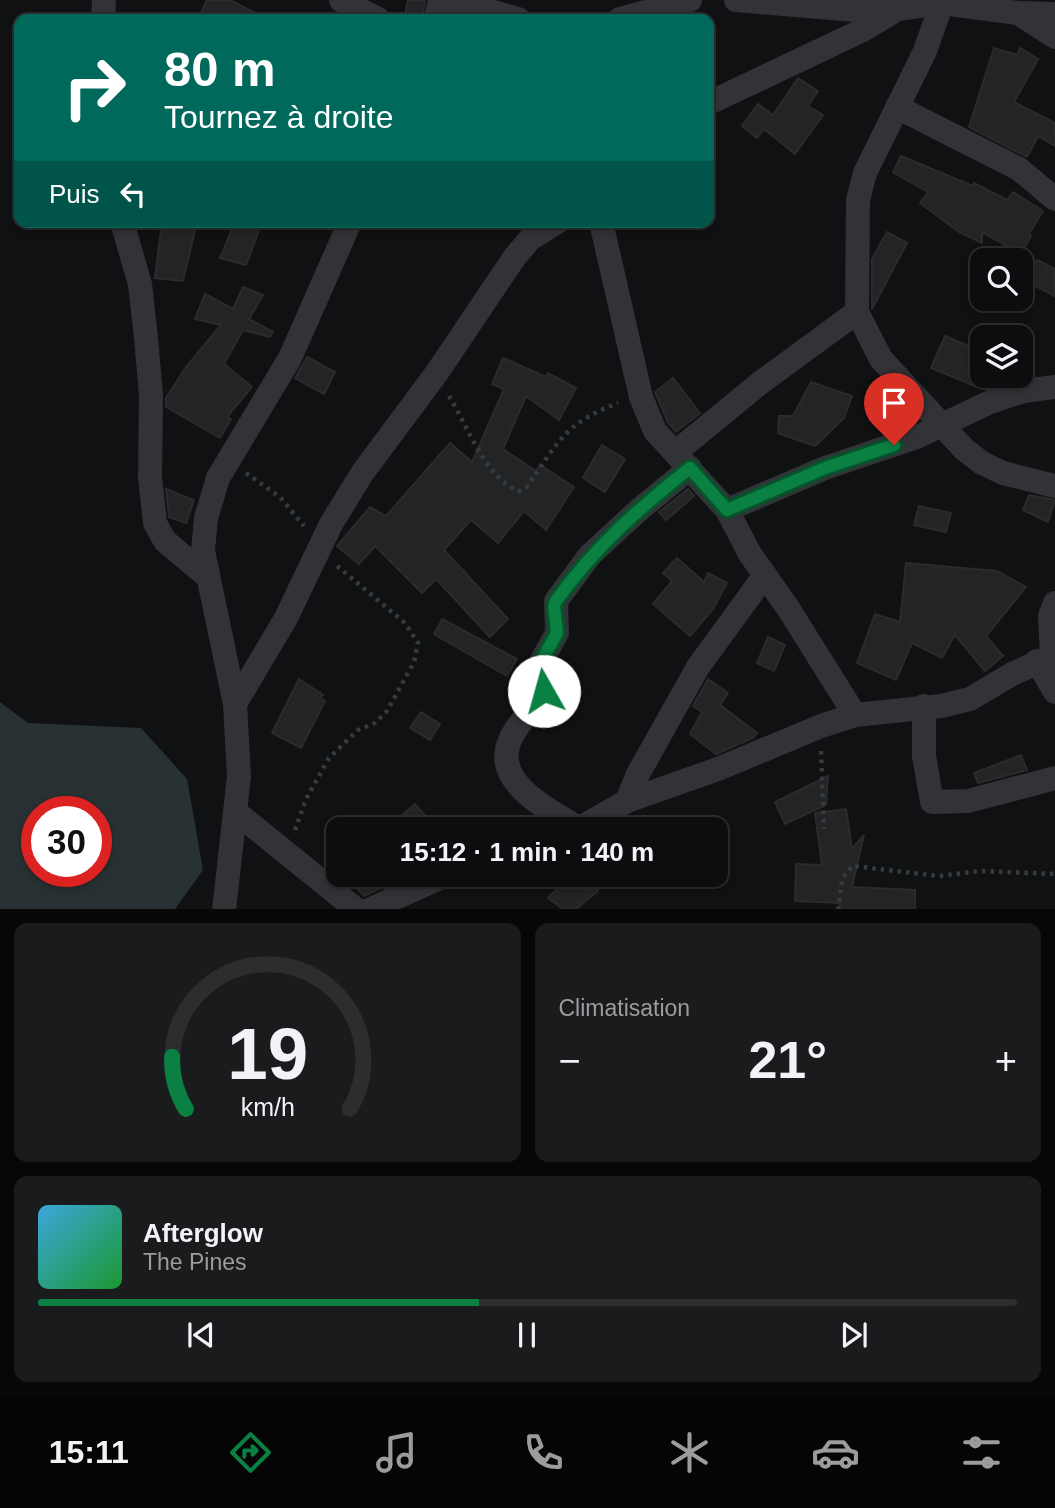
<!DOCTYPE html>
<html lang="fr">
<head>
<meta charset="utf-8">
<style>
	body { margin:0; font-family:Helvetica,sans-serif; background:#1a1b1c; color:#f1f3f6; height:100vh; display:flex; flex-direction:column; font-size:26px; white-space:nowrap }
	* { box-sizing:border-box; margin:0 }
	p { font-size:23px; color:#9a9c9e }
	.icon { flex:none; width:38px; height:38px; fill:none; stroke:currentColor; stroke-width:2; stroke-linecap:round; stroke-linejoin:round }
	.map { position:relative; height:909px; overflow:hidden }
	.panel { display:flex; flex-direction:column; gap:14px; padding:14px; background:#070708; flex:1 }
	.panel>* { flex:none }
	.banner { position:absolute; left:14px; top:14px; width:700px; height:214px; border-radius:14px; box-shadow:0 4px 10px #0003,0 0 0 2px #2c2d2e; background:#00695c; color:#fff; overflow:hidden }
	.tools { position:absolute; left:970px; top:248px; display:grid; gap:14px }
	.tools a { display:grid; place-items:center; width:63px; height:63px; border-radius:14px; background:#0c0d0e; box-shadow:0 4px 10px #0003,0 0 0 2px #2c2d2e; font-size:35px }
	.speed { position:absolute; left:21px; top:796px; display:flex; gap:14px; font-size:35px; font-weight:700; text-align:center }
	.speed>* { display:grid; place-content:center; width:91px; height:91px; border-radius:50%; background:#0c0d0e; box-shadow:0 4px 10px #0003,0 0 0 2px #2c2d2e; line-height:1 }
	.speed .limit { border:10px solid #d22; background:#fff; color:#111 }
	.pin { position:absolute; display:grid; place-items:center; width:60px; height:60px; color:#fff; margin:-72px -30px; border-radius:50% 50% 50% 0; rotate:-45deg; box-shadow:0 0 7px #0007 }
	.pin .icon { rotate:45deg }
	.me { position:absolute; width:77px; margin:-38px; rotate:353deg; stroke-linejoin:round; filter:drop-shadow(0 0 5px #0008) }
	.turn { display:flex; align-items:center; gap:24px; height:147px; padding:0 35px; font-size:32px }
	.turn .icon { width:91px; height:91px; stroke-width:2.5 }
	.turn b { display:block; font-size:49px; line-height:60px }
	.then { display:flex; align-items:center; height:66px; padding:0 35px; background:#0003; gap:14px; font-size:26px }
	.big { font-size:52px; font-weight:700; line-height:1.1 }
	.panel .widget { flex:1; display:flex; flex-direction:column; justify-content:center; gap:10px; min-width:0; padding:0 24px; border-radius:14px; background:#1a1b1c }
	.panel .dial { align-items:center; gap:0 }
	.dial svg { height:182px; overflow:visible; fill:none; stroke:#2c2d2e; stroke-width:7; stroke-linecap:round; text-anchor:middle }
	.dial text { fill:#f1f3f6; stroke:none }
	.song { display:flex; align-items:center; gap:21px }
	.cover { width:84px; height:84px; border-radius:10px; background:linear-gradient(135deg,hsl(200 70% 55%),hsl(130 70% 35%)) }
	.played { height:7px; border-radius:4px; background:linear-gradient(90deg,#0b8043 45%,#2c2d2e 45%) }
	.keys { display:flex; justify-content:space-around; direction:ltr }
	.heat { display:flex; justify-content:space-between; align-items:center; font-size:38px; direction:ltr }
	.panel .tiles { flex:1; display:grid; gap:14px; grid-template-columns:1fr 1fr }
	.widget:last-child { grid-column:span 2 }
	.trip { position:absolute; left:326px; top:817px; width:402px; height:70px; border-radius:14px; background:#0c0d0e; box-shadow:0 4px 10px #0003,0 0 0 2px #2c2d2e; font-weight:700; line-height:70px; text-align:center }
	.tab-bar { display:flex; height:112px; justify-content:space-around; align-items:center; background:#050506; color:#9a9c9e }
	.tab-bar .icon { width:49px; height:49px }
	.tab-bar .selected { color:#0b8043 }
	.tab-bar b { font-size:32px; color:#f1f3f6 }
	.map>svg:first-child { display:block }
	.water { fill:#283234; fill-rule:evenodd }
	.building { fill:#232426; stroke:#2a2b2d; stroke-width:2 }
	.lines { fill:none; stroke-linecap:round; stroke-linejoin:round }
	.path { stroke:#383b3d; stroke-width:4.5; stroke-dasharray:3.5 5; stroke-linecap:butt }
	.minor { stroke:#323336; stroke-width:24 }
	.route-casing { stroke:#07532c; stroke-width:18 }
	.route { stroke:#0b8043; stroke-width:12 }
</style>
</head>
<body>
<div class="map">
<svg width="1055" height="910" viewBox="0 0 1055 910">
	<rect width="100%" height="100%" fill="#101112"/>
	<path class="water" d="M0,702L28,723L141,728L187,779L203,870L175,909H0ZM37,812H96V872H37Z"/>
	<g class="building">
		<path d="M207,0H230L267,19H198Z"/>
		<path d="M408,0H425L422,19H404Z"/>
		<path d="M994,48L1017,55L1020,48L1038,59L1014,102L1055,123V146L1038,136L1027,157L969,127Z"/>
		<path d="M798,78L818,91L808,106L823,115L795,154L764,129L757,138L742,126L758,104L773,115Z"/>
		<path d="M901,156L973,186L974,183L1007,200L1013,192L1043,211L1029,234L1031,236L1021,254L982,232V243L959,232L920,203L928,192L893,172Z"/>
		<path d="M162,222H197L183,281L155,278Z"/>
		<path d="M235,222H262L246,265L220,258Z"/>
		<path d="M887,232L907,243L872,309V259Z"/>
		<path d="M1037,260L1055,269V296L1026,281Z"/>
		<path d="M243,287L263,295L249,319L273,332L270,337L243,330L224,364L252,387L227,417L231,419L220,438L166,407V398L186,367L221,325L195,319L205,294L233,309Z"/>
		<path d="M945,336L982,352V389L931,368Z"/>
		<path d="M307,357L335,372L324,394L295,378Z"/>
		<path d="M503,358L546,377L548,373L576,388L559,420L526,396L503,449L536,471L540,465L574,487L546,530L524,511L498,543L471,520L444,550L508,619L490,637L436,579L422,593L375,546L359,564L337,546L370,507L386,516L450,443L472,462L504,389L492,384Z"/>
		<path d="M673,378L700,413L676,432L668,423L655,392Z"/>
		<path d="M811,382L852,396L844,418L815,446L778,433L779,416H793Z"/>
		<path d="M602,445L625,459L605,492L583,478Z"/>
		<path d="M166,489L194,500L186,523L169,517Z"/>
		<path d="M688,489L694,496L666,520L659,512Z"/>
		<path d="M1029,495L1055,500L1048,522L1023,510Z"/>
		<path d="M919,506L951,513L946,532L914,525Z"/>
		<path d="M677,558L704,582L708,573L727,583L713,609L690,636L653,604L672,581L663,573Z"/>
		<path d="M906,563L997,571L1026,587L986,636L1003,656L985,671L955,635L942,658L912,643L896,680L857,663L875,614L900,622Z"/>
		<path d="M442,619L517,659L507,676L434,634Z"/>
		<path d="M768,637L785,645L774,671L757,663Z"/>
		<path d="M299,679L323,695L320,698L325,701L301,748L272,733Z"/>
		<path d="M708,679L728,693L720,705L757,733L753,738L716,754L690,734L702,712L693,706Z"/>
		<path d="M421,712L440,724L430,740L410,728Z"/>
		<path d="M1021,755L1027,770L978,783L974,773Z"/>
		<path d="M828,776L826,805L785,824L775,802Z"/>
		<path d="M415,804L438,830H409L399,818Z"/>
		<path d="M846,809L852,849L864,835L852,887L915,890V909H840V903L795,901L796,864L822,865L815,813Z"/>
		<path d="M345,875H366L381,888L364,896Z"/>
		<path d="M571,875H584L598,891L576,909H563L548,898Z"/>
	</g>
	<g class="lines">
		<g class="path">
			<path d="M449,396C467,425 485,478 519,491L526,488C558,443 563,424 618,403"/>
			<path d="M246,473L280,497L304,526"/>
			<path d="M821,751L824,829"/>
			<path d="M295,830L306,799L329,758L358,730L375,723L387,711L414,662L418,643L405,623L336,565"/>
			<path d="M838,910L842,879L852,866L939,876L980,871L1055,874"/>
		</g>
		<g class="minor">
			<path d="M341,0L378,19"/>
			<path d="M451,0L518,19"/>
			<path d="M736,0L855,10L897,9L942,3L1018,13L1055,14"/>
			<path d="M1018,13L1055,37"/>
			<path d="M103,19L104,0"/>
			<path d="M436,19L440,0"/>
			<path d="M620,19L690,0"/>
			<path d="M709,103L863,30L896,10"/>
			<path d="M897,107L1019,169L1055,199"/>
			<path d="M122,222L140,284L146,338L151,395L150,477L155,523L165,541L208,577"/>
			<path d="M601,222L641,397L655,431L727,510L750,554L788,608L855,715"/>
			<path d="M857,312L881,359L964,449L982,463L1003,473L1055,486"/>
			<path d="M676,452L760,383L857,312L858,200L865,173L925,51L943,0"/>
			<path d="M727,510L825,468L917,437L990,402L1023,391L1055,387"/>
			<path d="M1052,656L1050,616L1055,603"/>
			<path d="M1037,661L1055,692"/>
			<path d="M235,704L286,618L331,524L363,472L436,374L514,258L530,239L557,222"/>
			<path d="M924,706V756L932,802L968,801L1055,778"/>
			<path d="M627,801L638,774L698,667L765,575"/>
			<path d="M237,813L357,910"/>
			<path d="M580,829C551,811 491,783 510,740C518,722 534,708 544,691L536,671L557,633L556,601L590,555L640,509L690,468"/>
			<path d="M577,830L627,801L718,769L821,726L855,715L941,706L970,699L1012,674L1055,655"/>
			<path d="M224,910L239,776L235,704L203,551L206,518L218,478L290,358L350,222"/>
			<path d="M369,910L446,875"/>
		</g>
	</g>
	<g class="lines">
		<defs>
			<path id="route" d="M544,691L536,671L557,633L554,606L556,601C595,547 638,509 690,468L727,510L825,468L894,445"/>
		</defs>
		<use href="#route" class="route-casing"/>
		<use href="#route" class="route"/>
	</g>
</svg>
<div class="tools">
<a><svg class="icon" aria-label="search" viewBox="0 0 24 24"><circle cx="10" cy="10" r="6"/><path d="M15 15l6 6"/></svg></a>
<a><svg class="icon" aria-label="layers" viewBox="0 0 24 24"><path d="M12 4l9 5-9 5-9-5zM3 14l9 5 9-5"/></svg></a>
</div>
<div class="speed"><div class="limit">30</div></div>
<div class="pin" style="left:894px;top:445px;background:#d93025"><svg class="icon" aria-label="arrive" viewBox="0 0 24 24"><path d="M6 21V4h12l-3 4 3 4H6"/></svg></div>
<svg class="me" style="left:544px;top:691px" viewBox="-20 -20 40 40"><circle r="19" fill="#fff"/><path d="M0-13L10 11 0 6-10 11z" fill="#0b8043"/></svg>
<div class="trip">15:12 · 1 min · 140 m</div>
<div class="banner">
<div class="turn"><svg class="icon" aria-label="right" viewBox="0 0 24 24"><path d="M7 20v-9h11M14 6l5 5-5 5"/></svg><div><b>80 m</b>Tournez à droite</div></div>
<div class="then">Puis<svg class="icon" aria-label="left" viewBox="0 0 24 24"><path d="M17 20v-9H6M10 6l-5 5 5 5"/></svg></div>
</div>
</div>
<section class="panel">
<div class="tiles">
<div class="widget dial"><svg viewBox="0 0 100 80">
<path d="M14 69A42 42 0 1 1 86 69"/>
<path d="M14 69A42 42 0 0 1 8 46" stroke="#0b8043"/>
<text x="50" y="56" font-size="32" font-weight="700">19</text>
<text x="50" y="72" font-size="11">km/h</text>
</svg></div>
<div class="widget"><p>Climatisation</p>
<div class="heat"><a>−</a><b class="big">21°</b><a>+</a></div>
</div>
<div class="widget">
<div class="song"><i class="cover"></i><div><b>Afterglow</b><p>The Pines</p></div></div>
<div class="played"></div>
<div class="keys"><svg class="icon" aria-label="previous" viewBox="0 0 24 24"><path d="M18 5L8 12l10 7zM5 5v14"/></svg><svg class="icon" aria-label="pause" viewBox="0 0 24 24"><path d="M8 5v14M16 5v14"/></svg><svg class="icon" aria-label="next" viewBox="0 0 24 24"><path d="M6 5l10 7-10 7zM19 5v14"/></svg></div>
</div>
</div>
</section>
<nav class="tab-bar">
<b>15:11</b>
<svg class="icon selected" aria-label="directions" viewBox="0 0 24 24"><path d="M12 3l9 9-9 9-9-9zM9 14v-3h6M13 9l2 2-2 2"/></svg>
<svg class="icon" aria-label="music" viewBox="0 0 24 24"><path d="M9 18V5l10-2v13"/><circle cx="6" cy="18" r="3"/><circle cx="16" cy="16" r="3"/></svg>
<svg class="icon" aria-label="phone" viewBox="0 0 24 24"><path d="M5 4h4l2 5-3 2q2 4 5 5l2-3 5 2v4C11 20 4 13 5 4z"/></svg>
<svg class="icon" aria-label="climate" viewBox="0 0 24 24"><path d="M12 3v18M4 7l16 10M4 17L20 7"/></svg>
<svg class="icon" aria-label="car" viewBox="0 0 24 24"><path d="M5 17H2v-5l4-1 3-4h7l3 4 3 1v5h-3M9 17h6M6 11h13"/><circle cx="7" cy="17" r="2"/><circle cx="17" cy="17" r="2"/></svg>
<svg class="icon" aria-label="filters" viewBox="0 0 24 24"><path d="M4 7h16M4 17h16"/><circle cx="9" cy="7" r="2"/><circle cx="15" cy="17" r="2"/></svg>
</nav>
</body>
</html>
